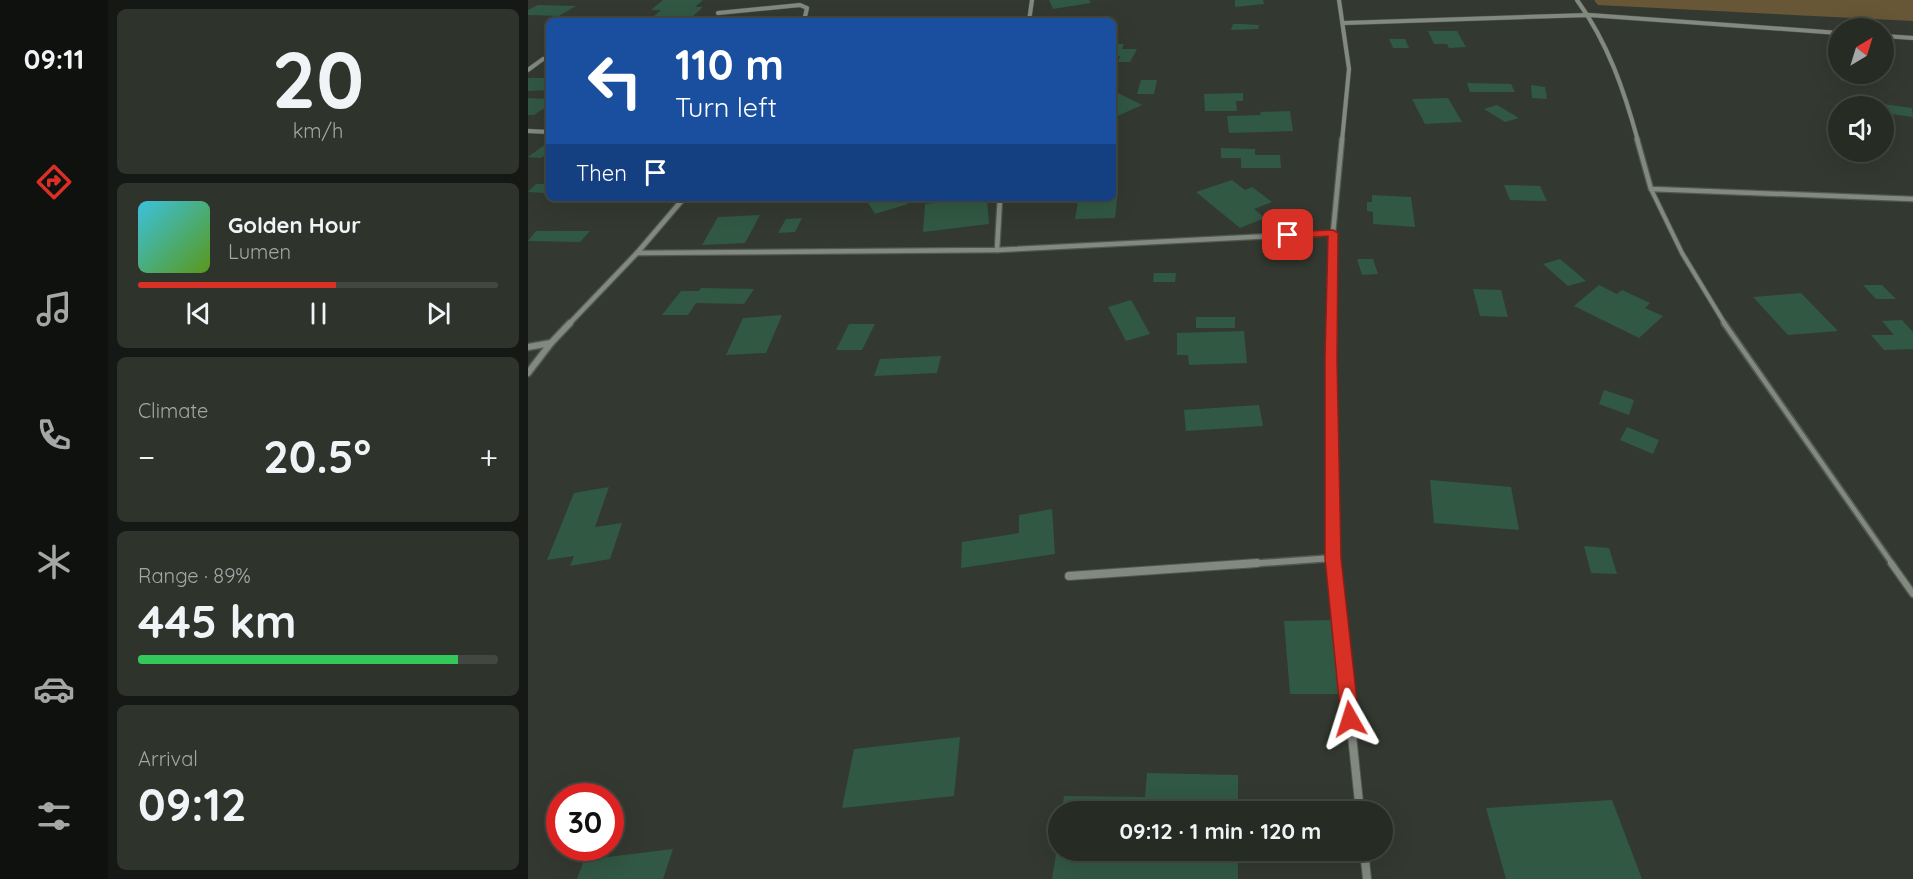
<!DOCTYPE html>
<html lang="en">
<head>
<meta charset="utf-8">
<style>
	body { margin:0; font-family:Quicksand,sans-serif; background:#2e332c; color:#f1f3f6; height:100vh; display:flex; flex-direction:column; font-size:22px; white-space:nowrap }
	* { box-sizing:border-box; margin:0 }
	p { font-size:20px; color:#a4a7a6 }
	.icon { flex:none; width:33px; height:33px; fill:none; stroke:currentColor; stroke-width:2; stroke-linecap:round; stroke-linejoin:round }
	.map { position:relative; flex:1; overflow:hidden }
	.panel { display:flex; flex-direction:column; gap:9px; padding:9px; background:#151814; width:420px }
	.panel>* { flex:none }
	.top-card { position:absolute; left:18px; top:18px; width:570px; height:183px; border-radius:9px; box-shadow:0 6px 24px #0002,0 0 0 2px #424741; background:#1a4fa0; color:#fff; overflow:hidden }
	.needle { width:39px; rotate:38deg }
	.buttons { position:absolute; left:1300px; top:18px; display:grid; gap:12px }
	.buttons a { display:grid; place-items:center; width:66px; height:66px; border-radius:50%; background:#262b24; box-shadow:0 6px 24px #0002,0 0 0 2px #424741; font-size:30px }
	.speed { position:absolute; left:18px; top:783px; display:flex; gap:12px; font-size:30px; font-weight:700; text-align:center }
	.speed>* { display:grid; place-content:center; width:78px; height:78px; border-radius:50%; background:#262b24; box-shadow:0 6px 24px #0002,0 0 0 2px #424741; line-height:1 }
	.speed .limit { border:9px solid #d22; background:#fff; color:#111 }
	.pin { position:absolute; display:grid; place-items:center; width:51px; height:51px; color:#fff; margin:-26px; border-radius:12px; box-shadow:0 3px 9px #0006 }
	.me { position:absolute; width:66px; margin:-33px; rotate:354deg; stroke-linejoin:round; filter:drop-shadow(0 0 4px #0008) }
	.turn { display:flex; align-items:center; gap:21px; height:126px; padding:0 30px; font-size:27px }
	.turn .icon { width:78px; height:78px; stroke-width:2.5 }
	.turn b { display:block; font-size:42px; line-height:51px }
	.then { display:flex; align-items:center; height:57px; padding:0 30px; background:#0003; gap:12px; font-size:22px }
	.big { font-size:45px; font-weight:800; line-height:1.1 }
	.panel .widget { flex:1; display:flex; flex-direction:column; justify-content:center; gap:9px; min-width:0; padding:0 21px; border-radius:9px; background:#2e332c }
	.panel .dial { align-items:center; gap:0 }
	.dial b { font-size:78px; line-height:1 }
	.song { display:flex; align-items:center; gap:18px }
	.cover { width:72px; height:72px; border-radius:9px; background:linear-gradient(135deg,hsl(190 70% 55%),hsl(90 70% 35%)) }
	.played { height:6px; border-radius:3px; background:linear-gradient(90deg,#d93025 55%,#424741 55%) }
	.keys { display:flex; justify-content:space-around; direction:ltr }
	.heat { display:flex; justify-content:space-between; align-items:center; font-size:33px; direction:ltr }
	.charge { height:9px; border-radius:4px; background:linear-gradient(90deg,#34c759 89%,#424741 0) }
	.trip { position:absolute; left:520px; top:801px; width:345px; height:60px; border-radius:30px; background:#262b24; box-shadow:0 6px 24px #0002,0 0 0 2px #424741; font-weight:800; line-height:60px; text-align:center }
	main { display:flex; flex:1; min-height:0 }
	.tab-bar { display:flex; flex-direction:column; width:108px; justify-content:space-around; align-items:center; background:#0f110e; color:#a4a7a6 }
	.tab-bar .icon { width:42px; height:42px }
	.tab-bar .current { color:#d93025 }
	.tab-bar b { font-size:27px; color:#f1f3f6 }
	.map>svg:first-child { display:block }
	.green { fill:#675736 }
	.building { fill:#315843 }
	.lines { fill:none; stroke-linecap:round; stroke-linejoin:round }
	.service-far2-casing { stroke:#525750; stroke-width:6 }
	.service-far1-casing { stroke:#525750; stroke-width:8 }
	.service-casing { stroke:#525750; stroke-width:9 }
	.minor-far3-casing { stroke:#525750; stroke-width:5 }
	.minor-far2-casing { stroke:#525750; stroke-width:7 }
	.minor-far1-casing { stroke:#525750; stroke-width:9 }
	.minor-casing { stroke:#525750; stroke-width:10 }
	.service-far2 { stroke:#82897f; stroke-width:4 }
	.service-far1 { stroke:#82897f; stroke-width:4.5 }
	.service { stroke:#82897f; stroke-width:6 }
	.minor-far3 { stroke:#82897f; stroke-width:4 }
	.minor-far2 { stroke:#82897f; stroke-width:4.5 }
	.minor-far1 { stroke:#82897f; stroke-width:6 }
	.minor { stroke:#82897f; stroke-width:8 }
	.route { fill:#d93025; stroke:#8d1f18; stroke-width:1.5 }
</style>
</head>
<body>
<main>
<nav class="tab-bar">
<b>09:11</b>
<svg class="icon current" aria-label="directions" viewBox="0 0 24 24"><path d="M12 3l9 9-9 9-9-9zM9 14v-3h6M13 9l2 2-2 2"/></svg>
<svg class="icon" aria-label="music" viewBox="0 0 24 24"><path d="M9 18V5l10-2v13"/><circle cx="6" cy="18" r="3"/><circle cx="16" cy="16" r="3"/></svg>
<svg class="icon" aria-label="phone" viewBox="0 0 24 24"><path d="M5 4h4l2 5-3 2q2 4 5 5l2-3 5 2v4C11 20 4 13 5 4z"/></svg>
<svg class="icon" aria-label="climate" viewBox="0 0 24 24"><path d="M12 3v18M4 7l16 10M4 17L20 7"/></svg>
<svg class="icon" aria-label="car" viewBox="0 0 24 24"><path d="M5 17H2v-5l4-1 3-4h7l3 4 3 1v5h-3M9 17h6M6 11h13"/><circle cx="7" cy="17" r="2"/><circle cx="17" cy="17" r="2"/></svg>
<svg class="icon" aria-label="filters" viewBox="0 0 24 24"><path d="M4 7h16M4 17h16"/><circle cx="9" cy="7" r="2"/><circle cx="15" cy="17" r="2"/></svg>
</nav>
<section class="panel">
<div class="widget dial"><b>20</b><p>km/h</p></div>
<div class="widget">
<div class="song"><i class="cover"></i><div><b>Golden Hour</b><p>Lumen</p></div></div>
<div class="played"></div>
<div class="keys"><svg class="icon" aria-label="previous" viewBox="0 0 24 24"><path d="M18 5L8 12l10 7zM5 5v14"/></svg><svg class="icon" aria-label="pause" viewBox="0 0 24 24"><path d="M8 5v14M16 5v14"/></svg><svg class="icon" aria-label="next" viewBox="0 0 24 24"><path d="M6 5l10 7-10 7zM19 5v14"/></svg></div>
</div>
<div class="widget"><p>Climate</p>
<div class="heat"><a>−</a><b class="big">20.5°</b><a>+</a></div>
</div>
<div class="widget"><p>Range · 89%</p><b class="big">445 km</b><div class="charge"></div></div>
<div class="widget"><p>Arrival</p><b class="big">09:12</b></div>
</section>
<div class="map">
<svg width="1385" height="879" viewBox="0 0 1385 879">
	<rect width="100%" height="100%" fill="#333930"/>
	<path class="green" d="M1066,0H1385V21L1070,5Z"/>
	<g class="building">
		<path d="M135,0H175L167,7H175L161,20H121L133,10H123Z"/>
		<path d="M521,0H561L563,3L525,9Z"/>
		<path d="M707,0H735L736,4L707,7Z"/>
		<path d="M10,5L48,6L31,16L0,15V10Z"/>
		<path d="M89,16L120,17L115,21H82Z"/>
		<path d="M705,24H714L731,25L730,29L703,30Z"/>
		<path d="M900,31H929L938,47L921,48L919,44H906Z"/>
		<path d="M861,39H877L881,48H865Z"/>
		<path d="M585,44H596L594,49H609L602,62H590L592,56H585Z"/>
		<path d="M1314,74H1342L1338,86L1312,80Z"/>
		<path d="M0,78H21V90L0,91Z"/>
		<path d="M613,80H629L626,94H609Z"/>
		<path d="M939,83L983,84L987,92H942Z"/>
		<path d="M1003,85L1017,87L1019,99L1004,98Z"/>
		<path d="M585,91H586L614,105L585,118Z"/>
		<path d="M715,93V101H708L709,111H677L676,94Z"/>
		<path d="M0,98L21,99V105L6,115H0Z"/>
		<path d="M920,98L934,122L897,124L884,99Z"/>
		<path d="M1340,102L1384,108L1385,117L1356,113V106H1342Z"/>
		<path d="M969,105L991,118L977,122L956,109Z"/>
		<path d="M762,111L765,131L701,133L699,116L733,115L732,112Z"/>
		<path d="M15,146L21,147V152L13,158L0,157Z"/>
		<path d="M693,148L727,149V155H752L753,168H713V158H693Z"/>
		<path d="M704,180L717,190L724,187L744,202L726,209L737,218L712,228L668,192Z"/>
		<path d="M8,184H21V189L17,193L0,192Z"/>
		<path d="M976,185L1012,186L1019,201L982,200Z"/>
		<path d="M585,190H590L587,218L547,219L550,202H561L562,198H585Z"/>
		<path d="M844,195L883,197L887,227L845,224V212L839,211V202H844Z"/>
		<path d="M337,198H375L380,204L347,214Z"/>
		<path d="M459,198L461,224L395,232L397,204Z"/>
		<path d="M232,215L217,243L174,245L190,217Z"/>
		<path d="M274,218L267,232L250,233L258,219Z"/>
		<path d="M8,231H62L52,242L0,241Z"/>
		<path d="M829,259H845L850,274L834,275Z"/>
		<path d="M1032,259L1058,281L1040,286L1015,264Z"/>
		<path d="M626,273H648L647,282H625Z"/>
		<path d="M1071,285L1089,294L1094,290L1122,303L1117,308L1135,316L1111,338L1046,306Z"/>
		<path d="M1335,285H1354L1368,299H1348Z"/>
		<path d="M173,288L226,289L216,304L168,303L160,315H134L153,291H171Z"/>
		<path d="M945,289L973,290L980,317L952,316Z"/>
		<path d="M1273,293L1310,331L1260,335L1225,297Z"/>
		<path d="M603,300L622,334L598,341L580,307Z"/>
		<path d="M254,315L238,353L198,355L215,318Z"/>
		<rect x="668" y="317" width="39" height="11"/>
		<path d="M1374,320L1385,332V349L1356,350L1343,335H1366L1354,321Z"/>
		<path d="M321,324H347L334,350H308Z"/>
		<path d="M716,331L719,363L661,365L660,355H649V333Z"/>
		<path d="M413,356L409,373L346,376L352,359Z"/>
		<path d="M1076,390L1106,400L1101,415L1071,404Z"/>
		<path d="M731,405L735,426L658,431L656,410Z"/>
		<path d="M1099,427L1131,440L1125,454L1092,440Z"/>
		<path d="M902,480L983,487L991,530L906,523Z"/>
		<path d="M81,487L67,527L94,523L82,559L42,566L46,556L19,560L46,493Z"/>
		<path d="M524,509L527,554L433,568L434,542L491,533V515Z"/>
		<path d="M1056,546L1081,548L1089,574L1063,573Z"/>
		<path d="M804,620L813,694H762L756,621Z"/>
		<path d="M432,737L426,796L314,808L326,749Z"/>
		<path d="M619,773L710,775V812H534L536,796L617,797Z"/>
		<path d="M1084,800L1114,879H978L958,808Z"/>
		<path d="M530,842L531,850H710V879H524Z"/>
		<path d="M145,849L135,879H49L56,860Z"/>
	</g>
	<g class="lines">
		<defs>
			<path id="service-far2" d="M1123,189L1154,253L1197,324"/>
			<path id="service-far1" d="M1196,323L1365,565"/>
			<path id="service" d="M1363,563L1385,594"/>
			<g id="minor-far3">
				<path d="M811,0L821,69L814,141"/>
				<path d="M1049,0C1080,43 1096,90 1110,141"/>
				<path d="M190,13L272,5L279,8L276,21"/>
				<path d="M501,21L504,0"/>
				<path d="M816,23L1061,15L1311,33"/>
				<path d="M1356,36L1385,38"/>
				<path d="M0,70L15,59"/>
				<path d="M0,131L21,132"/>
			</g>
			<g id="minor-far2">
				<path d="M1109,139L1123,189L1385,199"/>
				<path d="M469,250L472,198"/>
				<path d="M109,253L469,250L805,233"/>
				<path d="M41,324L109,253L156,198"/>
				<path d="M804,324L805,233L814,139"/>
			</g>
			<g id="minor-far1">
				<path d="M804,323L806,565"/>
				<path d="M0,347L23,343L42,323"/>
				<path d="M0,373L23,343"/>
				<path d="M707,565L805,558"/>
			</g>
			<g id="minor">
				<path d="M806,563L832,812"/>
				<path d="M541,576L729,563"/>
				<path d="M836,850L839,879"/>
			</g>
		</defs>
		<use href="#service-far2" class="service-far2-casing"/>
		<use href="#service-far1" class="service-far1-casing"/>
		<use href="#service" class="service-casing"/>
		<use href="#minor-far3" class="minor-far3-casing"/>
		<use href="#minor-far2" class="minor-far2-casing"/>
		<use href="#minor-far1" class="minor-far1-casing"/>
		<use href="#minor" class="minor-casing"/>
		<use href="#service-far2" class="service-far2"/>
		<use href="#service-far1" class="service-far1"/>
		<use href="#service" class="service"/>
		<use href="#minor-far3" class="minor-far3"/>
		<use href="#minor-far2" class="minor-far2"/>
		<use href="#minor-far1" class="minor-far1"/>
		<use href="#minor" class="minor"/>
	</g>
	<path class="route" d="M805,230L810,233L809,360L813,558L831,719L829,726L822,728L816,726L813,719L797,558V360L800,236L760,239L755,235L760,232Z"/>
</svg>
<div class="buttons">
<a><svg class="needle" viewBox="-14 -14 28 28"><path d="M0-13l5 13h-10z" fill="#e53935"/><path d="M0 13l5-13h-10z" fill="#a4a7a6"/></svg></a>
<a><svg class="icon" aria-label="sound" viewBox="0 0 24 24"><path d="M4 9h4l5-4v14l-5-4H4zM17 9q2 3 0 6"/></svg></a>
</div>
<div class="speed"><div class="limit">30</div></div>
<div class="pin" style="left:760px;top:235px;background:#d93025"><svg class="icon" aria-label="arrive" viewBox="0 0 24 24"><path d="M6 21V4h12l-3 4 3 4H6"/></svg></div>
<svg class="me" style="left:822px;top:719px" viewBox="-20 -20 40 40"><path d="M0-17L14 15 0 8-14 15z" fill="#d93025" stroke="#fff" stroke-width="4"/></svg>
<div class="trip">09:12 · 1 min · 120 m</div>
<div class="top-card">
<div class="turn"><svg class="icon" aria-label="left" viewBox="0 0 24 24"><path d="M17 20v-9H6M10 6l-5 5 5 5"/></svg><div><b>110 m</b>Turn left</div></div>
<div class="then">Then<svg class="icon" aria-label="arrive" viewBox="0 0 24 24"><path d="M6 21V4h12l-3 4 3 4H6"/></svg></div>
</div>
</div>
</main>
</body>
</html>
